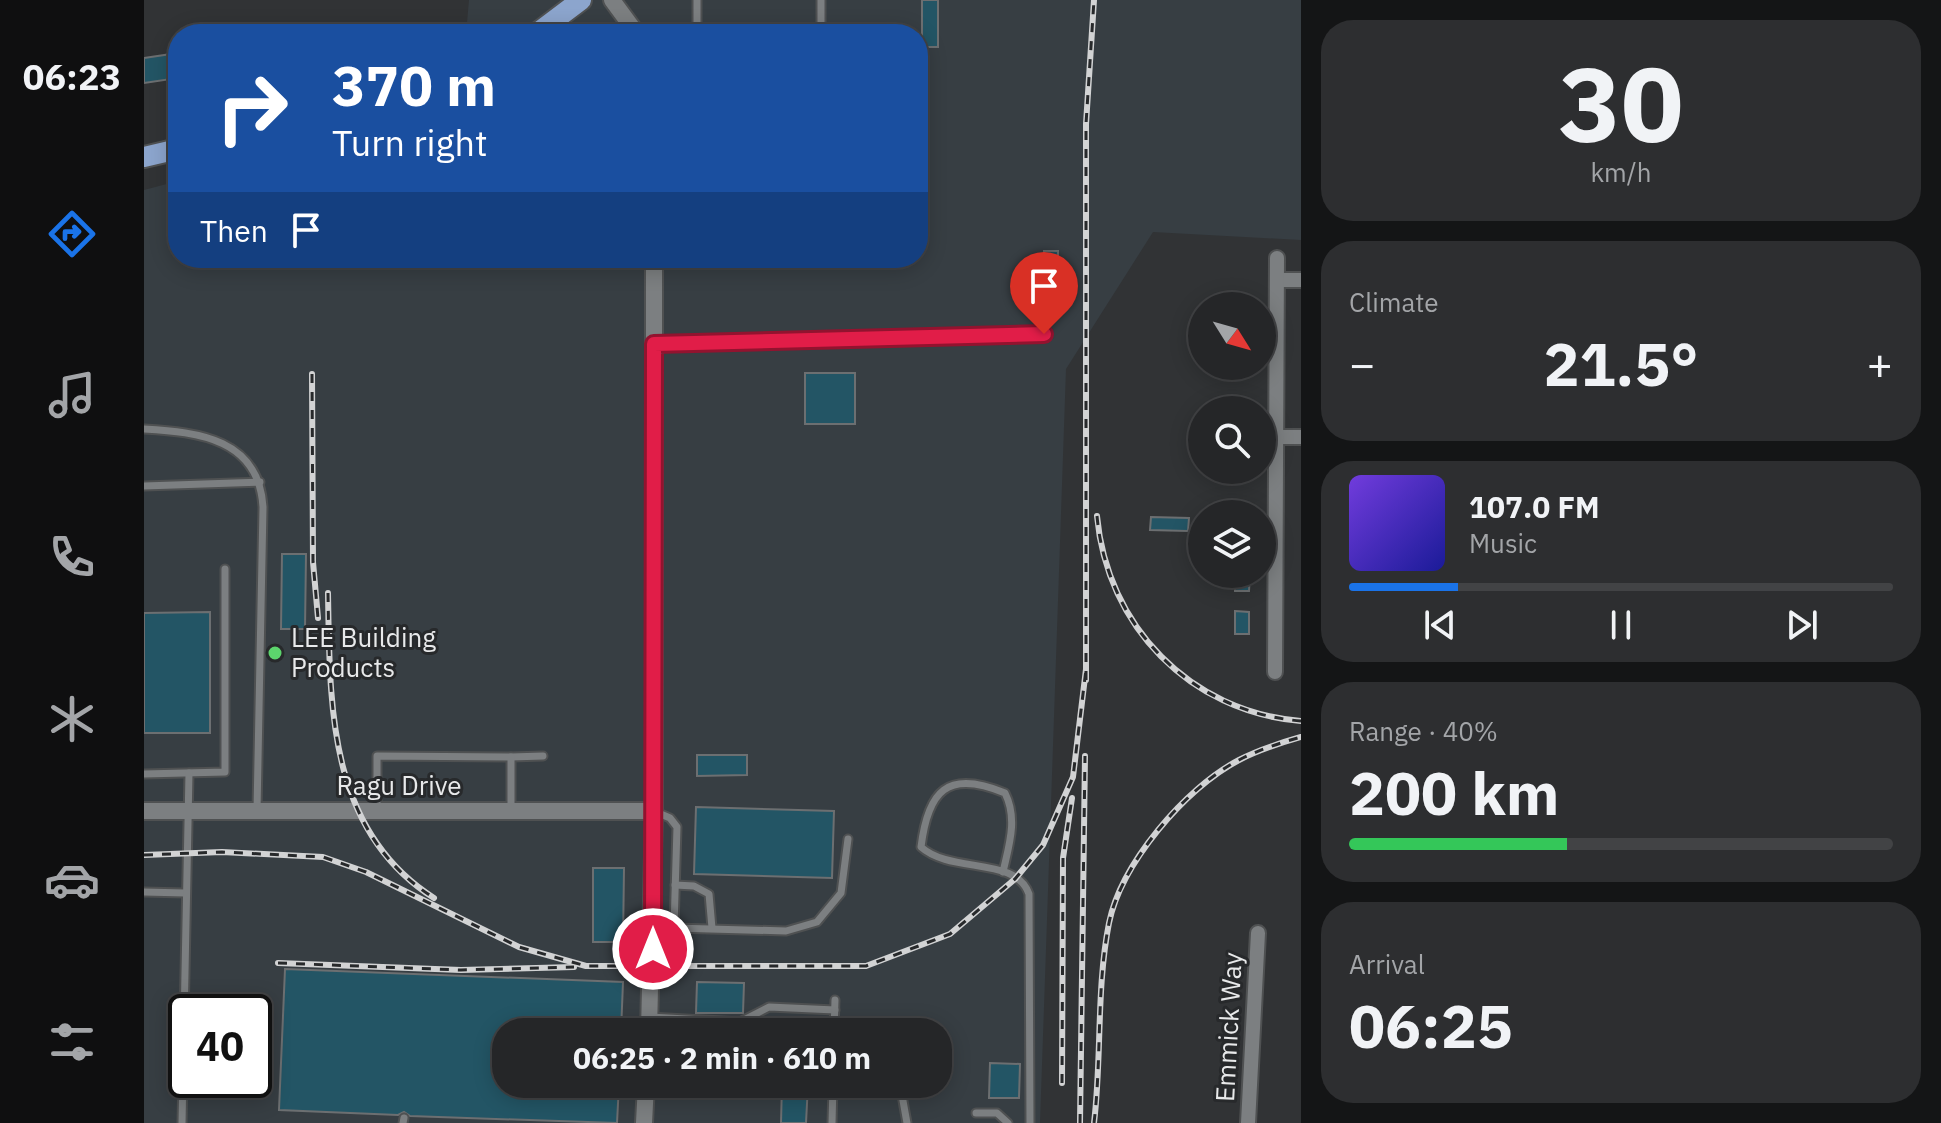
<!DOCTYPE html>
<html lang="en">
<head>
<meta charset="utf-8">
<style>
	body { margin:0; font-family:"IBM Plex Sans",sans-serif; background:#2d2e30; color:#f1f3f6; height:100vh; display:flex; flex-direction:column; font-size:30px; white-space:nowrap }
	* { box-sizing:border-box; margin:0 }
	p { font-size:26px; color:#a3a5a8 }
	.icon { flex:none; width:44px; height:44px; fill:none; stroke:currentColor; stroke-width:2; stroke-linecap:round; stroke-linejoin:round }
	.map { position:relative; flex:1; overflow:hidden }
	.drawer { display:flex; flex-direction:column; gap:20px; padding:20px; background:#141516; width:640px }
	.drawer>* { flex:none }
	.top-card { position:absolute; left:24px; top:24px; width:760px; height:244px; border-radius:32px; box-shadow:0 4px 20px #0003,0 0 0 2px #424345; background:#1a4fa0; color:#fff; overflow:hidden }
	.needle { width:52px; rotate:127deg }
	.fabs { position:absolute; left:1044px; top:292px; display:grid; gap:16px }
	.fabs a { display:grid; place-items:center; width:88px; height:88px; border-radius:50%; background:#252628; box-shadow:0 4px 20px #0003,0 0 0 2px #424345; font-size:40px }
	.speed { position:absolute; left:24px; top:994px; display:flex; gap:16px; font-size:40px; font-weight:700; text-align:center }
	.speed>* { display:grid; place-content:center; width:104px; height:104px; border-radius:50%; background:#252628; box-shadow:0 4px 20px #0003,0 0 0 2px #424345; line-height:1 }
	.speed .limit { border:4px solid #111; border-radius:12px; background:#fff; color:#111 }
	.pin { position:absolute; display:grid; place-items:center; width:68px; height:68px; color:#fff; margin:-82px -34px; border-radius:50% 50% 50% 0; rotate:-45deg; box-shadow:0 0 8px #0007 }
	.pin .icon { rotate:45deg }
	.me { position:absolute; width:88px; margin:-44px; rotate:0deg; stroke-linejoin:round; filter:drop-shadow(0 0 6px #0008) }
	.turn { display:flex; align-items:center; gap:28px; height:168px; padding:0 32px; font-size:36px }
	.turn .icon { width:104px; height:104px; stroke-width:2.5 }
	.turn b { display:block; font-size:56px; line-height:68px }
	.then { display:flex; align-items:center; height:76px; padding:0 32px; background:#0003; gap:16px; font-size:30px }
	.big { font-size:60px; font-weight:800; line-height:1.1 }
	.drawer .card { flex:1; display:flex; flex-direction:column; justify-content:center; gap:12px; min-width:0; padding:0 28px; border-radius:32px; background:#2d2e30 }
	.drawer .dial { align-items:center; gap:0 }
	.dial b { font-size:104px; line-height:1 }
	.song { display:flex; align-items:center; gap:24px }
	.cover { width:96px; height:96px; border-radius:12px; background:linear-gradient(135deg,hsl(260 70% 55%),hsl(240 70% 35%)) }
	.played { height:8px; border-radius:4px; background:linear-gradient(90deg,#1a73e8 20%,#424345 20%) }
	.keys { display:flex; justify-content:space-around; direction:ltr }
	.heat { display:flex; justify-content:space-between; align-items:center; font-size:44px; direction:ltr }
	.charge { height:12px; border-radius:6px; background:linear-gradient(90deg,#34c759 40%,#424345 0) }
	.trip { position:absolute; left:348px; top:1018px; width:460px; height:80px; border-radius:32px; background:#252628; box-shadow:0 4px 20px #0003,0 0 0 2px #424345; font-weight:800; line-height:80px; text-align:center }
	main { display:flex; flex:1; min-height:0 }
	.dock { display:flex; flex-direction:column; width:144px; justify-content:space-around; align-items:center; background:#0f0f10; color:#a3a5a8 }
	.dock .icon { width:56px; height:56px }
	.dock .on { color:#1a73e8 }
	.dock b { font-size:36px; color:#f1f3f6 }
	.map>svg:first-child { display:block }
	.built { fill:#373e43; fill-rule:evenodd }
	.building { fill:#235565; stroke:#6c6f71; stroke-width:2 }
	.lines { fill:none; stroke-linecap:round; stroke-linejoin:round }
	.service-casing { stroke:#4f5152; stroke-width:11 }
	.minor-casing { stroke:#4f5152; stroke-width:18 }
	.tertiary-casing { stroke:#4f5152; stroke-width:20 }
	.primary-casing { stroke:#4f5152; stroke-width:24 }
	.service { stroke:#7c7f81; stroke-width:7 }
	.minor { stroke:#7c7f81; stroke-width:14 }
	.tertiary { stroke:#7c7f81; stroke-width:16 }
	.primary { stroke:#8ca5cd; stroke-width:20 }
	.rail-casing { stroke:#d2d3d4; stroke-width:6 }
	.rail { stroke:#27292b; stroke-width:3; stroke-dasharray:9; stroke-linecap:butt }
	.route-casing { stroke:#92132f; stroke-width:20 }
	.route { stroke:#e11d48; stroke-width:14 }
	.poi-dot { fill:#5cd56d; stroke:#27292b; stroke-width:3 }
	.labels { text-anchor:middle; stroke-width:6; stroke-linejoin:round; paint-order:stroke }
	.poi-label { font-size:26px; fill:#e8e9ea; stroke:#27292b; text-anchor:start }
	.street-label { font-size:26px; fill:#e8e9ea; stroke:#27292b }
</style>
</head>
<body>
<main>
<nav class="dock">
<b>06:23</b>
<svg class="icon on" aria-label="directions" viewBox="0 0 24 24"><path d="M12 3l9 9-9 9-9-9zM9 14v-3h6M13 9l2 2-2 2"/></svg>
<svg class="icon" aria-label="music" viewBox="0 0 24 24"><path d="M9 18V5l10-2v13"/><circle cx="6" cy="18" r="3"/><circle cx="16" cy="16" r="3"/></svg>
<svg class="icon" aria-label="phone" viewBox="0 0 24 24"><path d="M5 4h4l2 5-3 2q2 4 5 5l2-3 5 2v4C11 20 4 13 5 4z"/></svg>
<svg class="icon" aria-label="climate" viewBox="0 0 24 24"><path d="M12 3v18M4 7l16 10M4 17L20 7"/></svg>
<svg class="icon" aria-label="car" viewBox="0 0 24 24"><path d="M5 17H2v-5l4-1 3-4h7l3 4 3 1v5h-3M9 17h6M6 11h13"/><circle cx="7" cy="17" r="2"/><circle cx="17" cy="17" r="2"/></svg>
<svg class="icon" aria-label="filters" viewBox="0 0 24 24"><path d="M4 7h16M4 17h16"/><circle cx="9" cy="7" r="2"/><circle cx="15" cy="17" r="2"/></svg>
</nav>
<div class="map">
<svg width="1157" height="1123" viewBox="0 0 1157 1123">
	<rect width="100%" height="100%" fill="#313335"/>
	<path class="built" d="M325,0H1157V240L1009,232L922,369L896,1123H0V190L34,181V258H774V34H322ZM42,1012H110V1080H42ZM362,1032H794V1084H362Z"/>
	<g class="building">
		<rect x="778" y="0" width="16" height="47"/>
		<path d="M34,53V78L0,83V58Z"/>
		<rect x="900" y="251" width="14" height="20"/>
		<rect x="661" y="373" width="50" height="51"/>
		<path d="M1007,517L1045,518L1044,531L1006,530Z"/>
		<path d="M138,554H162L161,629H137Z"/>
		<path d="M1091,574H1106L1105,591H1091Z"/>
		<path d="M1091,611L1105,612V634H1091Z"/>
		<path d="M66,612V733H0V613Z"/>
		<path d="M553,755H603V775L553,776Z"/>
		<path d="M552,807L690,811L688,878L550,874Z"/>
		<path d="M449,868H480L479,942H449Z"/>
		<path d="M141,969L479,982L477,1032H362V1084H475L473,1123L266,1116L260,1112L254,1115L135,1110Z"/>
		<path d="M553,982L600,983L599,1013H552Z"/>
		<path d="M846,1063L876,1064L875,1098H845Z"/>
		<path d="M638,1084H664L662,1123H637Z"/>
	</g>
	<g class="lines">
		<defs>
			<g id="service">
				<path d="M553,0V34"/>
				<path d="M677,34V0"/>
				<path d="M512,344L900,334"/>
				<path d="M0,429C55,432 115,439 119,507L113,810"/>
				<path d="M0,486L116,482"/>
				<path d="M367,757L399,756"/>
				<path d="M0,774L81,772V569"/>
				<path d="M233,810V756L367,757V810"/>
				<path d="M859,872C865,845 874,819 861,793C803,769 784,791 777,847C807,874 872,856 885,894L886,1123"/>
				<path d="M531,885L550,886L565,894L568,928"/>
				<path d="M0,892L41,893"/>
				<path d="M530,928L642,931L673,922L697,893L704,839"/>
				<path d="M509,930L530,928L533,827L526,818L512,812"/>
				<path d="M506,1017L596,1022L625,1007L691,1010"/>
				<path d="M690,1032L691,1000"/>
				<path d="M794,1047H799"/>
				<path d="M756,1084L763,1123"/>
				<path d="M832,1113H853L864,1123"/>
				<path d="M38,1123L45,773"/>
				<path d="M259,1123L260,1118"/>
				<path d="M688,1123L689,1084"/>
			</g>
			<g id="minor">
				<path d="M1133,280H1157"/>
				<path d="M1133,437H1157"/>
				<path d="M1131,672L1133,258"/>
				<path d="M1104,1123L1114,933"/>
			</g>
			<g id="tertiary">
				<path d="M468,0L493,34"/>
				<path d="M0,811H510"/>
				<path d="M505,1032L510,811V258"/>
				<path d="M500,1123L502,1084"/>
			</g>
			<g id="primary">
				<path d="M392,34L437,0"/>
				<path d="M0,157L34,149"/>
			</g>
		</defs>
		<use href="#service" class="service-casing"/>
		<use href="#minor" class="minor-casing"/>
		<use href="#tertiary" class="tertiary-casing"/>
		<use href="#primary" class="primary-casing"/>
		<use href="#service" class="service"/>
		<use href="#minor" class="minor"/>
		<use href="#tertiary" class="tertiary"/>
		<use href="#primary" class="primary"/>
		<defs>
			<g id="rail">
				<path d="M168,374L169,562L174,618"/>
				<path d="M953,516C963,626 1046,712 1157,721"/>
				<path d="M184,593C186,704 183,830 290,898"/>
				<path d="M942,680V124L950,0"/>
				<path d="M0,855L78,852L179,857L222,872L375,947L442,966H722L806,934L871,879L899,845L929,777L942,669"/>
				<path d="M134,963L317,970L430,967"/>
				<path d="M918,1083L919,858L928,798"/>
				<path d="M936,1123L941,756"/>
				<path d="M950,1123C958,1057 952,989 965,923C977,864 1041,788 1095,760C1114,750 1136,743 1157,737"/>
			</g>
		</defs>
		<use href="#rail" class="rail-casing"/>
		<use href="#rail" class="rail"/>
	</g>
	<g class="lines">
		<defs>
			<path id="route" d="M509,949L510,344L900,334"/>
		</defs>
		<use href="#route" class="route-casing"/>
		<use href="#route" class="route"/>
	</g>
	<circle class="poi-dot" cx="131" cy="653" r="8"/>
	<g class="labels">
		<g class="poi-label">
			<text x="147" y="647">LEE Building<tspan x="147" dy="30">Products</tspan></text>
		</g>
		<g class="street-label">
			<text x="255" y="795">Ragu Drive</text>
			<text transform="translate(1085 1027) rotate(-87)" y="9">Emmick Way</text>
		</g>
	</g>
</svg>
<div class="fabs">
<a><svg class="needle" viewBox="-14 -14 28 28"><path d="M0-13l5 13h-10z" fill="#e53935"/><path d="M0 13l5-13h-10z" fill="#a3a5a8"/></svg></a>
<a><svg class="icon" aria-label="search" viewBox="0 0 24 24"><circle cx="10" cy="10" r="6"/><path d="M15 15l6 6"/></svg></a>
<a><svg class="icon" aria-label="layers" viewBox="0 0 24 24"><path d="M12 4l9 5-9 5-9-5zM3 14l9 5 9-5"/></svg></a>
</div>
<div class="speed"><div class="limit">40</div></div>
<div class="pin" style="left:900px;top:334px;background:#d93025"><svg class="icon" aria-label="arrive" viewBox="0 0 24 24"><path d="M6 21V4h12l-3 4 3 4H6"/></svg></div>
<svg class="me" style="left:509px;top:949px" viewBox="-20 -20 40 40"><circle r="17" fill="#e11d48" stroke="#fff" stroke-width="3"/><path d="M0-11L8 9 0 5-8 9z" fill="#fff"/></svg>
<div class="trip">06:25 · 2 min · 610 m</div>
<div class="top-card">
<div class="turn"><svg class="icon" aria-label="right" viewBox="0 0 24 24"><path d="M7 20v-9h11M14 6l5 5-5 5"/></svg><div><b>370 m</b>Turn right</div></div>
<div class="then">Then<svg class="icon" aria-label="arrive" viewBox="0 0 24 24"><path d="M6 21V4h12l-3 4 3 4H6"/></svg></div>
</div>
</div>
<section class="drawer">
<div class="card dial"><b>30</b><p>km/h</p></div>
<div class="card"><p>Climate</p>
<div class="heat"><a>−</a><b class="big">21.5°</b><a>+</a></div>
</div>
<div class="card">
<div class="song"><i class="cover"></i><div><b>107.0 FM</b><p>Music</p></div></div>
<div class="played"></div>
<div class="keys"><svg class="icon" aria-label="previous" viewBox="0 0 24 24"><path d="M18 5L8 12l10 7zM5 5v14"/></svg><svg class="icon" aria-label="pause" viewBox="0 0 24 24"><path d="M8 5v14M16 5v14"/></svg><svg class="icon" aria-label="next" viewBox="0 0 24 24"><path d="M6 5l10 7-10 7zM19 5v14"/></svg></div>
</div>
<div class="card"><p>Range · 40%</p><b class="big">200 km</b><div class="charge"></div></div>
<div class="card"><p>Arrival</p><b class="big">06:25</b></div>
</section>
</main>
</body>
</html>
